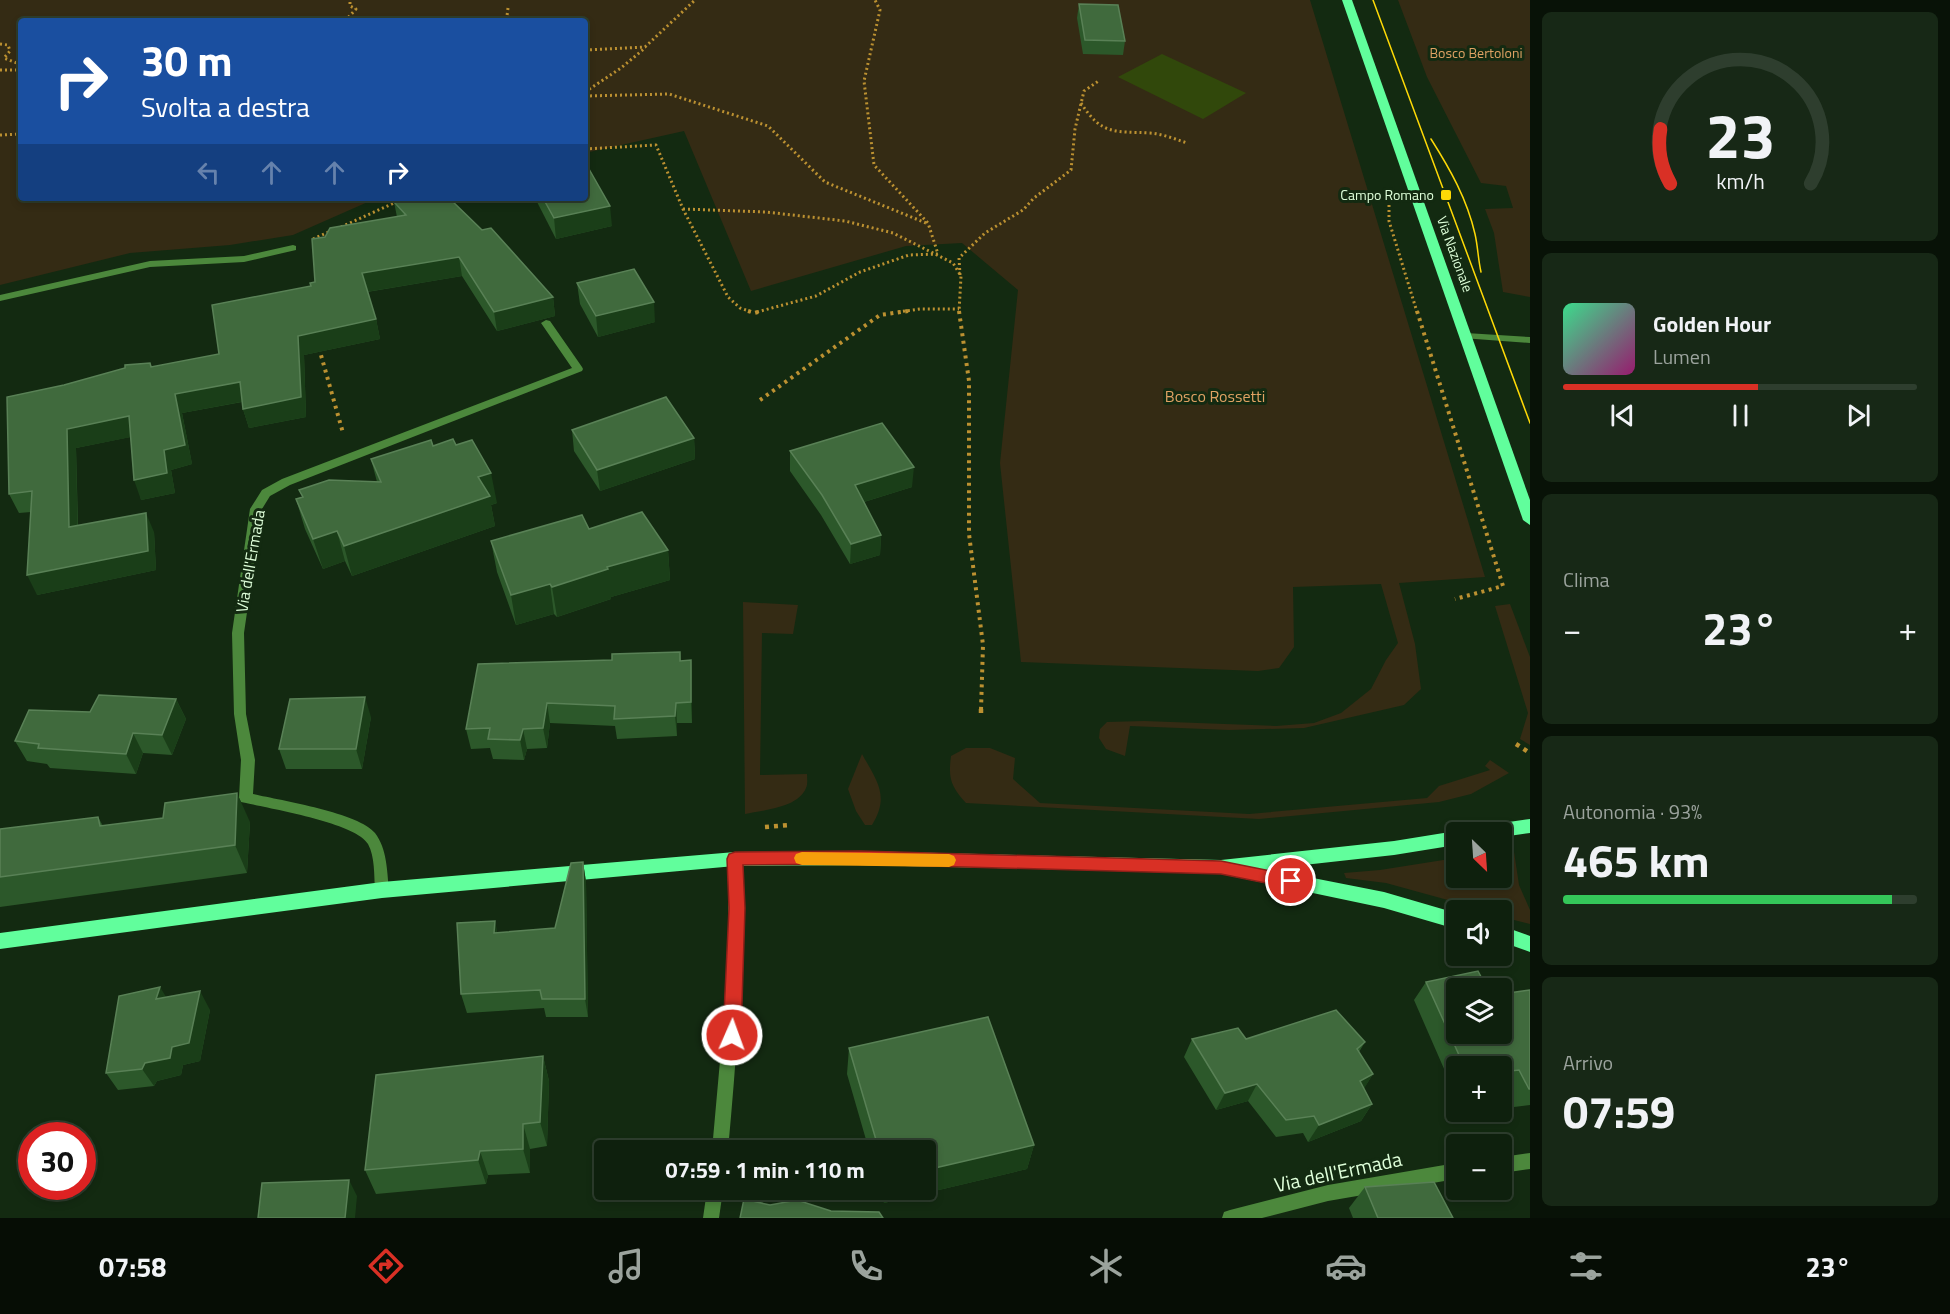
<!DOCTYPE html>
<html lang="it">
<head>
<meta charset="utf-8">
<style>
	body { margin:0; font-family:"Titillium Web",sans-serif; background:#172816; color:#f1f3f6; height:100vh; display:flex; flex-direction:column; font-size:22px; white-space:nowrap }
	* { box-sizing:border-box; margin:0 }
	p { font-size:20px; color:#9ba39d }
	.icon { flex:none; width:33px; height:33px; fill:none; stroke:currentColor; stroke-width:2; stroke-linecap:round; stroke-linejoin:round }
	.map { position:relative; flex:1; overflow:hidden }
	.side { display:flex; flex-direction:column; gap:12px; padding:12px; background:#081207; width:420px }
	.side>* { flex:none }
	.banner { position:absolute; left:18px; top:18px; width:570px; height:183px; border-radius:6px; box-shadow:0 3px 9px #0003,0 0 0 2px #2e3e2e; background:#1a4fa0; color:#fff; overflow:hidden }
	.needle { width:39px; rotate:155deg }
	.controls { position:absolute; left:1446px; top:822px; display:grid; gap:12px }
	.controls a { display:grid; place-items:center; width:66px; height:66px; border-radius:6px; background:#0e200d; box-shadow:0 3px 9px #0003,0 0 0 2px #2e3e2e; font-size:30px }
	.speed { position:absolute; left:18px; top:1122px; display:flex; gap:12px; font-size:30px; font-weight:700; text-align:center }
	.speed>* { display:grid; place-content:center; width:78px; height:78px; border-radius:50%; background:#0e200d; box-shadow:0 3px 9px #0003,0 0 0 2px #2e3e2e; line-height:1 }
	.speed .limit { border:9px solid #d22; background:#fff; color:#111 }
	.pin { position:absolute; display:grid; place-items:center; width:51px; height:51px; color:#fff; margin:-26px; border:3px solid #fff; border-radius:50%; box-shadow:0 2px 6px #0007 }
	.me { position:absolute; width:66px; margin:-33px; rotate:2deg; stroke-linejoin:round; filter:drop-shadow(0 0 4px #0008) }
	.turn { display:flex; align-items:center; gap:21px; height:126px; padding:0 24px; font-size:27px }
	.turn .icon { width:78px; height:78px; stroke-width:2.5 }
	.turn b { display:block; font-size:42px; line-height:51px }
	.lanes { display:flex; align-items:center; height:57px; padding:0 24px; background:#0003; justify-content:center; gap:30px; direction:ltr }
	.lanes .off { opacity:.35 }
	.big { font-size:45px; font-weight:700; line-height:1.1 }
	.side .card { flex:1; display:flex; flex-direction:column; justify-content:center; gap:9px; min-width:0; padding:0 21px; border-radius:9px; background:#172816 }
	.side .dial { align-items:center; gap:0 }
	.dial svg { height:156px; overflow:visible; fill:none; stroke:#2e3e2e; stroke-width:7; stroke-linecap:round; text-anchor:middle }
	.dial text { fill:#f1f3f6; stroke:none }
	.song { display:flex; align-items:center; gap:18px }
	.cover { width:72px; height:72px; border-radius:9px; background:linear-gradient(135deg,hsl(150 70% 55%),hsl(320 70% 35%)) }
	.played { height:6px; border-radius:3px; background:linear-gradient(90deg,#d93025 55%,#2e3e2e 55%) }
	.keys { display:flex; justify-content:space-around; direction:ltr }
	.heat { display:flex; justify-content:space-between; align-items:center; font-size:33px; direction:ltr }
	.charge { height:9px; border-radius:4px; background:linear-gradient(90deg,#34c759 93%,#2e3e2e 0) }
	.trip { position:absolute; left:594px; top:1140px; width:342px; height:60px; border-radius:6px; background:#0e200d; box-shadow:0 3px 9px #0003,0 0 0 2px #2e3e2e; font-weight:700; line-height:60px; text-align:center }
	.dock { display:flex; height:96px; justify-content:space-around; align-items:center; background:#060d05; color:#9ba39d }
	.dock .icon { width:42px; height:42px }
	.dock .selected { color:#d93025 }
	.dock b { font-size:27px; color:#f1f3f6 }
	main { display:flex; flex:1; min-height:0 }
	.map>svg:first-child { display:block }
	.green { fill:#342b14 }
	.water { fill:#31480b }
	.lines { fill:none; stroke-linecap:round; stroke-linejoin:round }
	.path-far2 { stroke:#bc9131; stroke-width:3; stroke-dasharray:2 3; stroke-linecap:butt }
	.path-far1 { stroke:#bc9131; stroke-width:4; stroke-dasharray:3 4.5; stroke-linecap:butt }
	.path { stroke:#bc9131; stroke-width:4.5; stroke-dasharray:4 5; stroke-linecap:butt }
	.minor { fill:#4c883c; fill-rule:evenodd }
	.primary { fill:#61fe9c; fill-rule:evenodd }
	.tram { stroke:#fed906; stroke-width:1.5 }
	.wall { fill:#2c582a }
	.shaded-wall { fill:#1a3e18 }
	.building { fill:#406a3d; stroke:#598156; stroke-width:1.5 }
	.route { fill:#d93025; stroke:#8d1f18; stroke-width:1.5 }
	.slow { fill:#f59e0b }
	.poi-dot { fill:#fed906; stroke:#132a11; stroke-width:2 }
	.labels { text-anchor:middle; stroke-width:6; stroke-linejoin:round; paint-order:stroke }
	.far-park-label { font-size:14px; fill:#e0a264; stroke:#132a11 }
	.far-poi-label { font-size:14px; fill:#dfffda; stroke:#132a11; text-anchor:end }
	.far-street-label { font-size:14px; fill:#dfffda; stroke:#132a11 }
	.park-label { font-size:16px; fill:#e0a264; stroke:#132a11 }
	.street-label { font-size:16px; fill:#dfffda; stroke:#132a11 }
	.near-street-label { font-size:20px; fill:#dfffda; stroke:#132a11 }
</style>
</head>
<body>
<main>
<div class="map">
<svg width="1530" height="1218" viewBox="0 0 1530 1218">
	<rect width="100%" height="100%" fill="#132a11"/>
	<g class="green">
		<path d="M0,0H1310L1485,577L1399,583L1415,644L1421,689L1404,705L1304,728L1229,730L1130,726L1125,756L1106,749L1099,738L1100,729L1107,722L1144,721L1276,726L1314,723L1341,713L1371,689L1386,660L1398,643L1381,584L1293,587L1294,647L1279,668L1258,671L1021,662L1000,463L1018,290L962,243L906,246L751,291L684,131L585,153V21H21V198H385L370,201L293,235L230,245L130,253L0,285Z"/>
		<path d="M1398,0H1530V297L1503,292L1494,233L1485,209L1513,208L1506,186L1481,183L1427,77Z"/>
		<path d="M743,602L798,605L793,634L762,633L760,775L807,774C807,778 808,784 806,788C798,808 763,810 745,814Z"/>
		<path d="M1510,604L1530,657V745L1520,739L1528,713L1495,606Z"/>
		<path d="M966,748H990L1015,758L1013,779L1040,803L1249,814L1427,798L1439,786L1490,770L1485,766L1490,760L1509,773L1471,794L1439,802L1259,819L966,803C951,786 948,779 951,756Z"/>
		<path d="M862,754C877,781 890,796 872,825H865L856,811L848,789Z"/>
		<path d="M1513,845L1519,885L1530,910V924L1502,917V910H1484L1386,883L1346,878L1344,873L1380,870L1456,858V878H1502V848Z"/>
	</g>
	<path class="water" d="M1162,54L1246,93L1203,119L1118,77Z"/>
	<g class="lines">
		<g class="path-far2">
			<path d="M508,8L507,16L515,21"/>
			<path d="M345,21L356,9L350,6V2"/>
			<path d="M0,44L8,45L10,51L4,58L19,64V70"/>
			<path d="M585,50L645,47L695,0"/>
			<path d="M0,70H20"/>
			<path d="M585,92L621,68L645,48"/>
			<path d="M585,96L669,94L768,126L825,182L926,223"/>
			<path d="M1081,103C1102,136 1115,131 1150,133C1163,134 1175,139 1187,143"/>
			<path d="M0,135L21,134"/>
			<path d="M585,149L656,145L683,209L728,297L740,308L752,312"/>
			<path d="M1389,205V221L1417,312"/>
			<path d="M683,209L766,212L845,221L893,233L953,263L961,276L959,312"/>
			<path d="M341,227L405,198"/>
			<path d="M313,239L331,231"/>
			<path d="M960,275L959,258L985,233L1023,210L1034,198L1071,170L1075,129L1084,91L1100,80"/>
			<path d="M757,312L816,296L860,272L909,255L938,254L928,223L874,165L864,81L880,10L875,0"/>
			<path d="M898,312L920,309H959"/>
		</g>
		<g class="path-far1">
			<path d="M748,311L754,313L762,311"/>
			<path d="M959,311L969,381V534L983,645L981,710"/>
			<path d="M1417,311L1503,586L1455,599"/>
			<path d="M319,348L343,433"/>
			<path d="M760,400L880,315L908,311"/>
		</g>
		<g class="path">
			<path d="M981,713V709"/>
			<path d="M1516,744L1530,753"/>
			<path d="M765,827L789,825"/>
		</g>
		<g class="minor">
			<path d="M293,245L296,246V250L244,262L150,267L0,301V295L150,261L244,256Z"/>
			<path d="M546,320L550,321L582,367L583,369L582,371L290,485L270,496L262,509L244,633L246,714L255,760L253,794C279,800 360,813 375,833C387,849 387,870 389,890L387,894L382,896L377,894L375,890C374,875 375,857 368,844C356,823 271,809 246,803L241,802L239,798L241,760L234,714L232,633L250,509L262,490L282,479L572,368L541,323Z"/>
			<path d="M1466,333L1530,337V343L1462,338V334Z"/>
			<path d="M735,853L740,855L742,859C744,956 737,1053 728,1150H712L725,1005L728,932V859L730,855Z"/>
			<path d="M1530,1153V1169L1502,1173V1157Z"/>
			<path d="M1456,1163V1179L1328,1201L1262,1218H1222L1224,1212L1230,1210L1328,1185Z"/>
			<path d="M707,1190H723L719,1218H703Z"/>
		</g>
		<g class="primary">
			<path d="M1342,0H1352L1530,500V525L1523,520Z"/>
			<path d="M1530,819V833L1502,837V832H1480L1482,827L1488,825Z"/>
			<path d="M1456,831L1461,832H1456V845L1394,855L1268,869L1384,892L1456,913V929L1384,908L1236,877L1229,873L860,865L735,866L382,898L0,949V933L382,882L735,852L860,851L1221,860L1394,841Z"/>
			<path d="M1502,926L1530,936V952L1502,942Z"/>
		</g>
		<g class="tram">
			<path d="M1373,0L1530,423"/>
			<path d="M1431,139C1450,169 1467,199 1475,234C1478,247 1478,259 1481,272"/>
		</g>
	</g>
	<g class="wall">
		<path d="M1079,4L1125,41L1123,55L1083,54L1077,18Z"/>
		<path d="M535,198H585L612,226L556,239Z"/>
		<path d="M394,202L482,230L553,297L555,316L497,331L462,276L367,292L376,319L380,339L304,355L306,417L249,428L243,409L242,402L182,413L192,464L171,470L175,493L141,500L130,437L76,448L78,525L154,532L156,570L37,595L31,512L19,513L9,494L64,385L150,363L152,367L219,354L315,282L325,237L397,217Z"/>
		<path d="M577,283L655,322L598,337L580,304Z"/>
		<path d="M572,430L694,438L695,459L600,491L574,451Z"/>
		<path d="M433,446L497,503L491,505L495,526L352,576L345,561L323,569L305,529L296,499L302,497L299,490L377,482L371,459Z"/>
		<path d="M790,451L912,487L864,502L881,535L880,555L850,564L821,515L790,471Z"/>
		<path d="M589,529L668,550L670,580L611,597V599L557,617L554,614L516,625L497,572L491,541Z"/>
		<path d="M680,652L681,661L691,660L692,681V723H677V736L617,739L615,726L550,723L547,748L527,749L524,760L493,759L490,748L471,749L466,729L612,660Z"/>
		<path d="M176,699L186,719L172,755L143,753L136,774L50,768L47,764L27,761L15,741L90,712Z"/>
		<path d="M371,717L362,769H286L279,749Z"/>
		<path d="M98,817L103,826L250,822L247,873L0,907V829Z"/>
		<path d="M583,862L586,882L588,1017H546L544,1008L467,1013L461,994L498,933L555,928Z"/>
		<path d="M1426,982L1456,1034L1530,990V1105L1514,1107L1505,1087L1502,1088V1066H1456V1094H1455L1414,1000Z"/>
		<path d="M166,997L210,1010L200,1061L183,1065L181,1075L157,1081L154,1086L118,1090L106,1073Z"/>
		<path d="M1192,1039H1246L1365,1042L1359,1052L1373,1074L1364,1088L1372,1104L1361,1121L1308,1142L1303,1133L1276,1137L1248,1101L1216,1110L1184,1057Z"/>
		<path d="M849,1048L1034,1145L1027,1169L884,1203L880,1190H926V1150H869L847,1074Z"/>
		<path d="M543,1056L549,1081L547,1146L530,1149V1173L488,1175L486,1184L376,1194L365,1170Z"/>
		<path d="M1365,1187L1453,1218H1353L1349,1208Z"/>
	</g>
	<g class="shaded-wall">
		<path d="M610,206L612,226L556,239L554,218Z"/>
		<path d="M459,257L462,276L366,292L362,273Z"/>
		<path d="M553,297L555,316L497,331L494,312Z"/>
		<path d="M654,302L655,322L598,337L596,316Z"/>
		<path d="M376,319L380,339L304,355L306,417L249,428L243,409L298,336Z"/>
		<path d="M240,382L246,401L182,413L192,464L171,470L175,493L141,500L134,480L175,394Z"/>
		<path d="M129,416L136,436L76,448L78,546L69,527L67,429Z"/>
		<path d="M694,438L695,459L600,491L597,470Z"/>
		<path d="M914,467L912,487L854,505L855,485Z"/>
		<path d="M491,473L497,503L491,505L495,526L352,576L344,546L478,477Z"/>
		<path d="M146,513L154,532L156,570L37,595L27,575Z"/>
		<path d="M337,531L345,561L323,569L313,539Z"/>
		<path d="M881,535L880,555L850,564L851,544Z"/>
		<path d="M668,550L670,580L611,597V599L557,617L552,587L607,567Z"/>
		<path d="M550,584L554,614L516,625L511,595Z"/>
		<path d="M691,660L692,681V723L691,702Z"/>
		<path d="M365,697L371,717L362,769L356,749Z"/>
		<path d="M176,699L186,719L172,755L162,735Z"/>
		<path d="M547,703L550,723L547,748L543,728Z"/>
		<path d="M676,703L677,723V736L675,716Z"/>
		<path d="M523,729L527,749L524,760L520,740Z"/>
		<path d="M133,733L143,753L136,774L126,754Z"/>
		<path d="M237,793L250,822L247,873L235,845Z"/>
		<path d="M583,862L586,882L588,1017L585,999Z"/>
		<path d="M495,921L499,940L494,933Z"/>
		<path d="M160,987L171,1005L156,999Z"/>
		<path d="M200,991L210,1010L200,1061L183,1065L181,1075L157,1081L154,1086L142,1069L145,1063L172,1047Z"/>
		<path d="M543,1056L549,1081L547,1146L540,1122Z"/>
		<path d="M1373,1074L1362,1092L1360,1081Z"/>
		<path d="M1257,1084L1248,1101L1216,1110L1225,1093Z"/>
		<path d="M1372,1104L1361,1121L1308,1142L1319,1125Z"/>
		<path d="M523,1124L530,1149V1173L523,1149Z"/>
		<path d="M1034,1145L1027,1169L884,1203L886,1190H926V1170Z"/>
		<path d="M480,1151L488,1175L486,1184L478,1160Z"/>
		<path d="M349,1180L357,1196L355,1218H345Z"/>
	</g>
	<g class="building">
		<path d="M1079,4L1118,5L1125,41L1085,40Z"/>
		<path d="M585,162L610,206L554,218L543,198H585Z"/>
		<path d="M408,198H449L482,230L491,228L553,297L494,312L459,257L362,273L376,319L298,336L301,397L243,409L240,382L175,394L185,445L164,450L167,473L134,480L129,416L67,429L69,527L146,513L148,551L27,575L32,491L9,494L7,397L64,385L125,368V365L150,363L151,367L219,354L212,305L311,286L310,283L315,282L312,239L325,237L330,228L406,215L394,202Z"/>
		<path d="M634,269L654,302L596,316L577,283Z"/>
		<path d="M666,397L694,438L597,470L572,430Z"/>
		<path d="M882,423L914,467L855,485L881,535L851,544L822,495L790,451Z"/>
		<path d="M453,439L456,445L472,440L491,473L478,477L490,496L344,546L337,531L313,539L296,499L303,497L299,490L329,480L381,482L371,459L431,440L433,446Z"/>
		<path d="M642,512L668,550L607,567L608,569L552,587L550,584L511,595L491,541L582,515L589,529Z"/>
		<path d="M680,652V661L691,660V702L676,703L675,716L614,719L615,706L547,703L543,728L523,729L520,740L488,739L490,728L466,729L478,664L612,660V654Z"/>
		<path d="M99,695L176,699L162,735L133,733L126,754L38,748L39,744L15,741L29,710L90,712Z"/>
		<path d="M365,697L356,749H279L290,699Z"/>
		<path d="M237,793L235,845L0,877V829L98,817L100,826L163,818L165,803Z"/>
		<path d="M583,862L585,999H542L540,990L461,994L457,923L495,921L494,933L555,928L571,863Z"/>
		<path d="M1478,971L1487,988H1456V1034H1502V994L1530,990V1089H1529L1519,1070L1502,1072V1066H1464L1426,982Z"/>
		<path d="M160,987L156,999L200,991L189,1043L172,1047L170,1058L145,1063L142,1069L106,1073L119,996Z"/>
		<path d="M1336,1010L1365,1042L1357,1049L1373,1074L1360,1081L1372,1104L1319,1125L1314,1116L1286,1120L1257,1084L1225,1093L1192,1039L1238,1028L1246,1039Z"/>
		<path d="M988,1017L1034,1145L926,1170V1150H879L849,1048Z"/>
		<path d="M543,1056L540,1122L523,1124V1149L480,1151L478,1160L365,1170L376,1075Z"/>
		<path d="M349,1180L345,1218H258L262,1183Z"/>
		<path d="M1434,1182L1453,1218H1378L1365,1187Z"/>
		<path d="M744,1199L770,1205L797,1200L831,1211L879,1212L883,1218H740Z"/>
	</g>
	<path class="route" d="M860,851L1221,861L1291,875L1296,877L1299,881L1296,886L1291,888L1221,874L860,864L743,865L745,908L741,1035L738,1041L732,1043L726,1041L723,1035L729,908L727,859L729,854L735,852Z"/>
	<path class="slow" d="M802,852L949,854L954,856L956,860L954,865L949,867L802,865L796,863L794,858L796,854Z"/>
	<rect class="poi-dot" x="1440" y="189" width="12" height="12" rx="3"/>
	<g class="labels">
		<g class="far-park-label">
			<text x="1476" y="58">Bosco Bertoloni</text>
		</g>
		<g class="far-poi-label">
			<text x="1434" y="200">Campo Romano</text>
		</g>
		<g class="far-street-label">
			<text transform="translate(1455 254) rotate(70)" y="5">Via Nazionale</text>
		</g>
		<g class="park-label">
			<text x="1215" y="402">Bosco Rossetti</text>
		</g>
		<g class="street-label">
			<text transform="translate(250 561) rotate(-80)" y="6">Via dell'Ermada</text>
		</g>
		<g class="near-street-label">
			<text transform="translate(1338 1172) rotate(-12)" y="7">Via dell'Ermada</text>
		</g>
	</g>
</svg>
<div class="controls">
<a><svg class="needle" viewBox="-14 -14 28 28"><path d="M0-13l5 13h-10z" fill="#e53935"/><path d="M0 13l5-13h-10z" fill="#9ba39d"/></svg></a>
<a><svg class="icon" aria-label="sound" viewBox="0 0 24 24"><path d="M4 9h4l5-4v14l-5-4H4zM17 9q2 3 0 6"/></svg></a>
<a><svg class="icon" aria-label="layers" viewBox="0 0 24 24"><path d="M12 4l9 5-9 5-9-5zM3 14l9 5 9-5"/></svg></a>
<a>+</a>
<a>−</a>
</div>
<div class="speed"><div class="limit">30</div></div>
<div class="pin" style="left:1291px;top:881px;background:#d93025"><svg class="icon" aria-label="arrive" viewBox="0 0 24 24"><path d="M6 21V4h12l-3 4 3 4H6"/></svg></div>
<svg class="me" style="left:732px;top:1035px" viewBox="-20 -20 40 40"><circle r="17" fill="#d93025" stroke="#fff" stroke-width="3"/><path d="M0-11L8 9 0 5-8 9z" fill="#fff"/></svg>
<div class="trip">07:59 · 1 min · 110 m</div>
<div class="banner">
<div class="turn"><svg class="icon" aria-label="right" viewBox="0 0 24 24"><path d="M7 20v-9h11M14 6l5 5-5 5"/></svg><div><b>30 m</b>Svolta a destra</div></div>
<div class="lanes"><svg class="icon off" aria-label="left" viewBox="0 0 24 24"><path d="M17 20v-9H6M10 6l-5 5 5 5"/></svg><svg class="icon off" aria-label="ahead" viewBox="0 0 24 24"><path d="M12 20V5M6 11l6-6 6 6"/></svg><svg class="icon off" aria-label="ahead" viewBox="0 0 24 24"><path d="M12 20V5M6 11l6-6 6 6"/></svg><svg class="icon" aria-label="right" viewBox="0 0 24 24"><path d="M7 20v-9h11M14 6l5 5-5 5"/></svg></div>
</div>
</div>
<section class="side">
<div class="card dial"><svg viewBox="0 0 100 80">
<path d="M14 69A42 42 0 1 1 86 69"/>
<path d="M14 69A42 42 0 0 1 9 41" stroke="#d93025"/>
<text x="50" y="56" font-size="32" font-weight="700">23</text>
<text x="50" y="72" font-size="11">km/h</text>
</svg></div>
<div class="card">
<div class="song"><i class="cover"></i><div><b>Golden Hour</b><p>Lumen</p></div></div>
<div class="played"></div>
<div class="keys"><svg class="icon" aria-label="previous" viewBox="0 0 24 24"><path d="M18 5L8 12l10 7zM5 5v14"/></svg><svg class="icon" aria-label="pause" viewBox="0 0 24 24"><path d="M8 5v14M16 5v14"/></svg><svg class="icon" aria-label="next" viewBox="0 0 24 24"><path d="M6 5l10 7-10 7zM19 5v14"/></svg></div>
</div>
<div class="card"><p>Clima</p>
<div class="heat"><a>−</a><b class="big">23°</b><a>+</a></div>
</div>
<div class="card"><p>Autonomia · 93%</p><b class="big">465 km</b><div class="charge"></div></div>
<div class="card"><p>Arrivo</p><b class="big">07:59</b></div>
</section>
</main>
<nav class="dock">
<b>07:58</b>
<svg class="icon selected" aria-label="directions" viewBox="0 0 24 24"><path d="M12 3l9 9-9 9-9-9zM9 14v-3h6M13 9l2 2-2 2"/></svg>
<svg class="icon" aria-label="music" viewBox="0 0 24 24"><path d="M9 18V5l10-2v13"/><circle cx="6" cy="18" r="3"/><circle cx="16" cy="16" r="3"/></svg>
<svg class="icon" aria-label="phone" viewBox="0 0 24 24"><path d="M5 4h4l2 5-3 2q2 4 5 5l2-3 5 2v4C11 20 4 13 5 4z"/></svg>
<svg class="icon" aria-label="climate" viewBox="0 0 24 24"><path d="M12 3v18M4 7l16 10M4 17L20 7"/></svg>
<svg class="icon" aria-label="car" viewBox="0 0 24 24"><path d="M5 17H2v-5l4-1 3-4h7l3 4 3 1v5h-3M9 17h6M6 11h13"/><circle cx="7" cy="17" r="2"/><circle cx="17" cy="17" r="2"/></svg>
<svg class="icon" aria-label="filters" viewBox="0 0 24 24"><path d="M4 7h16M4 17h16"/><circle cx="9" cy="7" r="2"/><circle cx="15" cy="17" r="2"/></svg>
<b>23°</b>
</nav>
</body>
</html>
